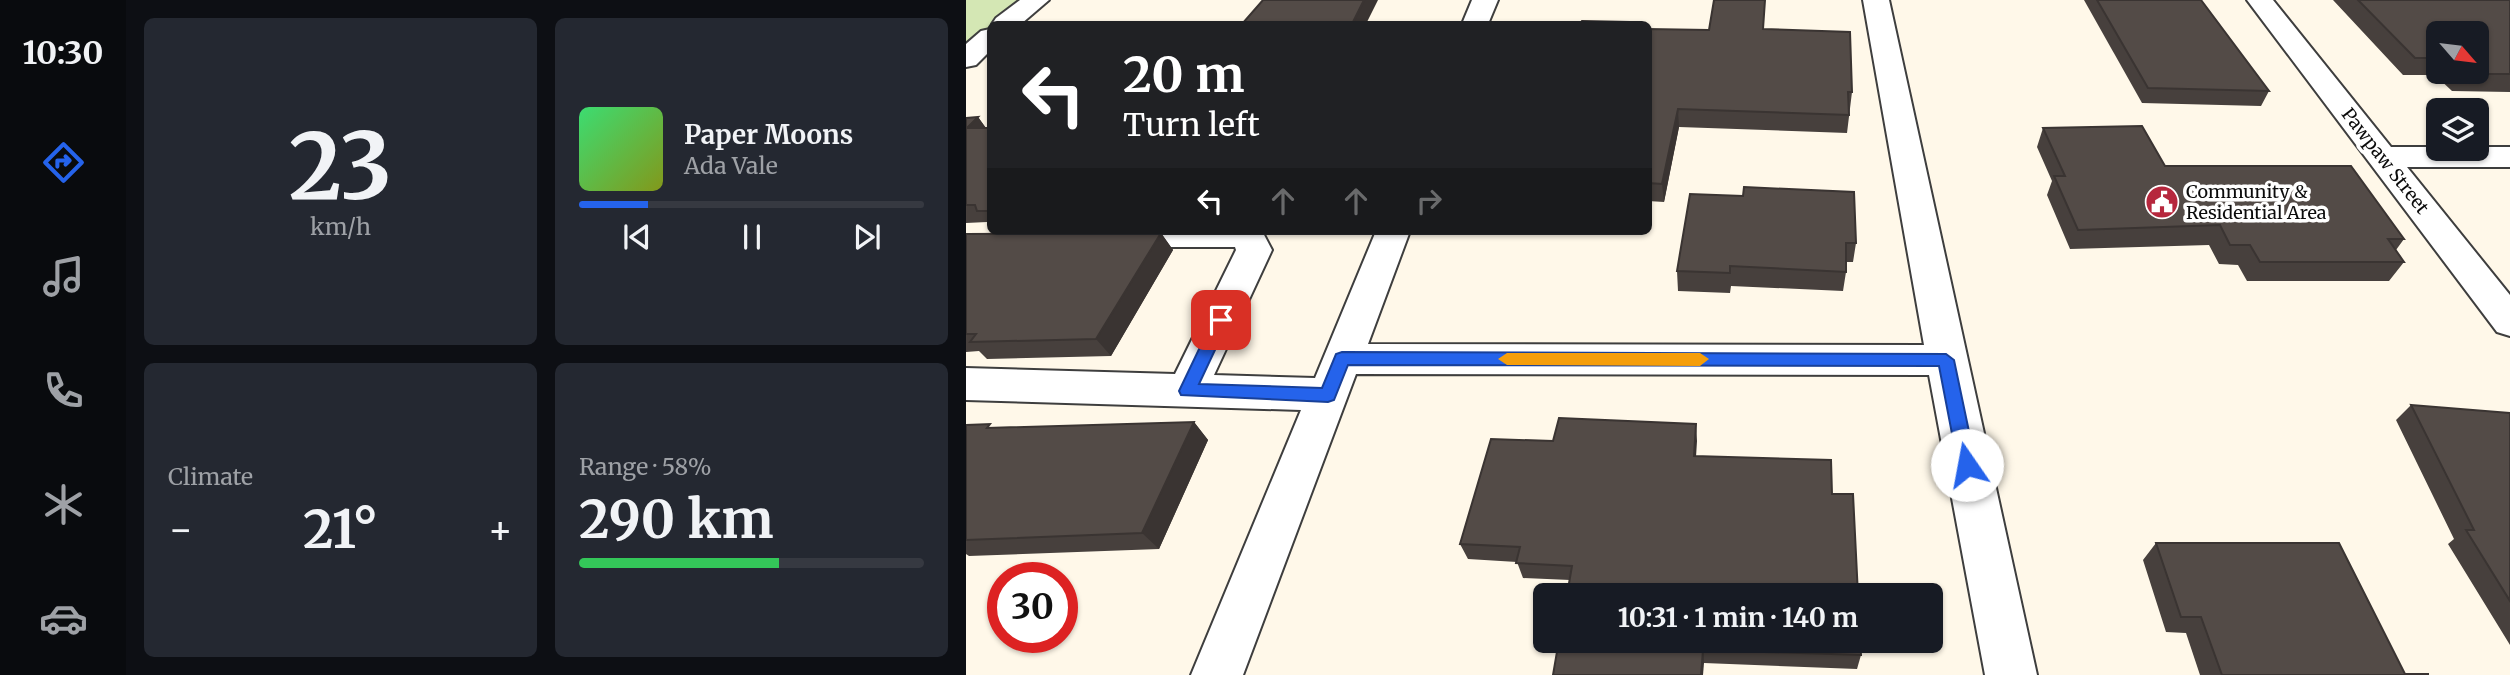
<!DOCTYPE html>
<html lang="en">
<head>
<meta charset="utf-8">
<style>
	body { margin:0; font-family:Merriweather,serif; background:#242831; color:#f1f3f6; height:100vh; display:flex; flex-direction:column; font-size:26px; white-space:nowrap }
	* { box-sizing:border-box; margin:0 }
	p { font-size:23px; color:#9ea1a6 }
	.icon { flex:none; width:38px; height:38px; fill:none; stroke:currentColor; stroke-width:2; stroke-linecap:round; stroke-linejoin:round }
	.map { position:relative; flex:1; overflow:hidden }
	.sheet { display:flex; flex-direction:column; gap:18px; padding:18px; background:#0d0f14; width:840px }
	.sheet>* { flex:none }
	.top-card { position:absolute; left:21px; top:21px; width:665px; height:214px; border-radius:10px; box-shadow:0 2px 5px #0004; background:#202124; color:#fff; overflow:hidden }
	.needle { width:46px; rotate:118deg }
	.fabs { position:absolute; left:1460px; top:21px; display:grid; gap:14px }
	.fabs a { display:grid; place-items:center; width:63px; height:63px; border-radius:10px; background:#171b24; box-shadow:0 2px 5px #0004; font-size:35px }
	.speed { position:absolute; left:21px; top:562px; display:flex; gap:14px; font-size:35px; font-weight:700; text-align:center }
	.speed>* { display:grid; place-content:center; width:91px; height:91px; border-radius:50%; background:#171b24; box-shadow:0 2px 5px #0004; line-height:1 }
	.speed .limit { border:10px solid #d22; background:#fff; color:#111 }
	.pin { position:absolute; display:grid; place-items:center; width:60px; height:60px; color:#fff; margin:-30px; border-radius:14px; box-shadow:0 4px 10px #0006 }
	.me { position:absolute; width:77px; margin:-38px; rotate:348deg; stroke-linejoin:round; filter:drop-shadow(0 0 5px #0008) }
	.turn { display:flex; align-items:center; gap:24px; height:147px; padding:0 21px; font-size:32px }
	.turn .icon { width:91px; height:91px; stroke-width:2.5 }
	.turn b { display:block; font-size:49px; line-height:60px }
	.lanes { display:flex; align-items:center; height:66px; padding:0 21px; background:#0003; justify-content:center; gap:35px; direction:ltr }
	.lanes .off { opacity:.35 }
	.big { font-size:52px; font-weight:700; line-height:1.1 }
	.sheet .tile { flex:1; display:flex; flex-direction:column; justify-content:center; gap:10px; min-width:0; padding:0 24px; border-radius:10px; background:#242831 }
	.sheet .dial { align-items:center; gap:0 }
	.dial b { font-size:91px; line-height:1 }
	.song { display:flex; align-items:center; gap:21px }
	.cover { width:84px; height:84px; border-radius:10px; background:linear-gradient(135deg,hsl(140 70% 55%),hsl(70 70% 35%)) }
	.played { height:7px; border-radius:4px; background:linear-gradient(90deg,#2563eb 20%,#363941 20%) }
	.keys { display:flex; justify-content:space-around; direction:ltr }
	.heat { display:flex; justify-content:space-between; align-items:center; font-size:38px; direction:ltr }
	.charge { height:10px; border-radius:5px; background:linear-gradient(90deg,#34c759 58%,#363941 0) }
	.sheet .tiles { flex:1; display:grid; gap:18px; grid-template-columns:repeat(2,1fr) }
	.trip { position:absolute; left:567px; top:583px; width:410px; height:70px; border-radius:10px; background:#171b24; box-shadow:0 2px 5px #0004; font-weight:700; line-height:70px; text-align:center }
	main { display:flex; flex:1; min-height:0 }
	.dock { display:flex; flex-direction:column; width:126px; justify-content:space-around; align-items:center; background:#090b0e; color:#9ea1a6 }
	.dock .icon { width:49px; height:49px }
	.dock .selected { color:#2563eb }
	.dock b { font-size:32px; color:#f1f3f6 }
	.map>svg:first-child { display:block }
	.green { fill:#d4e7b4 }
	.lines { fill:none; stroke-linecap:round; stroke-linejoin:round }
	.minor-casing { stroke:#3e3e3e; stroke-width:4 }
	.minor { fill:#fff; fill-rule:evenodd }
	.wall { fill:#47403d; fill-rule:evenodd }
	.shaded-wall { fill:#3a3432 }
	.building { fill:#534b47; stroke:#3a3432; stroke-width:2 }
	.route { fill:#2563eb; stroke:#184099; stroke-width:2 }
	.slow { fill:#f59e0b }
	.labels { text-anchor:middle; stroke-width:7; stroke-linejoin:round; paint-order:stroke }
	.street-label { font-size:18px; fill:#0b0b0b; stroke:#fff }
	.poi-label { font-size:18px; fill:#0b0b0b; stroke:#fff; text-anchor:start }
</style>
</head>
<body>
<main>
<nav class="dock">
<b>10:30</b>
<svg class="icon selected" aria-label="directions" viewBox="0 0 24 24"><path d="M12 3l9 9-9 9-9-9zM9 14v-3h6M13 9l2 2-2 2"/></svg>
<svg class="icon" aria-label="music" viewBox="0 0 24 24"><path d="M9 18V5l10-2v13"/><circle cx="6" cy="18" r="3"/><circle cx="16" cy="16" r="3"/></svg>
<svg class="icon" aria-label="phone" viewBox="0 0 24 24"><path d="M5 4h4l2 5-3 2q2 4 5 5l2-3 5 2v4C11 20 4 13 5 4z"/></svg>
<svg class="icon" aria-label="climate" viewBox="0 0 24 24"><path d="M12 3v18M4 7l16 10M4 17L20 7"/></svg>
<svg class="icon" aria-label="car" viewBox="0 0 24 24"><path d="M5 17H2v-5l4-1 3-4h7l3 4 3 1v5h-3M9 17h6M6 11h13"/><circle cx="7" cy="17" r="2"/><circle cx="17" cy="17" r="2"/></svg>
</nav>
<section class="sheet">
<div class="tiles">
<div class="tile dial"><b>23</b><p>km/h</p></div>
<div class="tile">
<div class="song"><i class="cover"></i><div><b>Paper Moons</b><p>Ada Vale</p></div></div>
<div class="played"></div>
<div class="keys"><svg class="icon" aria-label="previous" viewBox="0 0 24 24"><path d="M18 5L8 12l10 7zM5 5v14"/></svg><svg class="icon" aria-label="pause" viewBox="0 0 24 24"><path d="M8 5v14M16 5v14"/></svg><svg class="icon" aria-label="next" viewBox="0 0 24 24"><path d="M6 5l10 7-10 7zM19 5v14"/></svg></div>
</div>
<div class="tile"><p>Climate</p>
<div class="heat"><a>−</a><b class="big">21°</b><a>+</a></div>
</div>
<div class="tile"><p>Range · 58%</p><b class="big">290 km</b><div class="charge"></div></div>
</div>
</section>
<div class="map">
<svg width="1544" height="675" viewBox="0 0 1544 675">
	<rect width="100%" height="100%" fill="#fff8e9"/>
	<path class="green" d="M0,0H72L43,24H24V40L0,61Z"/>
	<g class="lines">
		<defs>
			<g id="minor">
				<path d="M54,0H83L55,24H26L30,18Z"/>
				<path d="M506,0H532L522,24H496Z"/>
				<path d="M897,0H923L1071,675H1019L963,375L390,374L277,675H225L335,410L0,400V368L209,374L270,250L269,247H144L132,243L127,235L129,231H296L306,250L248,375L349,378L410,231H444L402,344L958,345Z"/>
				<path d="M1281,0H1307L1425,147H1544V167H1441L1544,295V336L1531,332Z"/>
				<path d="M24,29V51L10,65L0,67V44L15,31Z"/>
			</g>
		</defs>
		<use href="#minor" class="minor-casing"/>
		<use href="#minor" class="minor"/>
	</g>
	<g class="wall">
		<path d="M1118,0H1235L1303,91L1295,106L1176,103Z"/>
		<path d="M1367,0H1544V92L1486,91L1469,75H1437ZM1472,33L1510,72H1472Z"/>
		<path d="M682,29L743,30L797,29L886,92L881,133L713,127L698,202L682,201Z"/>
		<path d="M12,117L20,128H24V226L21,222L0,223V118Z"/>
		<path d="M1077,128L1438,239L1430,250L1438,262L1423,281H1281L1272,265L1253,264L1243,245L1104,249L1081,195L1086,181L1071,147Z"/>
		<path d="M724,194L890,243L887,262H880V272L877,291L765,286L764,293L712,291L711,271Z"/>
		<path d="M195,233L207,250L145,356L21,359L13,351L0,352V234Z"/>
		<path d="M1445,405L1544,413V645L1482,544L1488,539L1430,420Z"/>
		<path d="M228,422L242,440L193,549L3,556L0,554V425L29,428Z"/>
		<path d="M731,441L604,580L557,578L551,562L502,559L494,544Z"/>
		<path d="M1190,543L1439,674L1462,675H1234L1220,633L1200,632L1177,560Z"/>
		<path d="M593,640L895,655L891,669L738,663Z"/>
	</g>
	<g class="shaded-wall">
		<path d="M398,0H412L400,24H386Z"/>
		<path d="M712,109L713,127L698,202L696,184Z"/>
		<path d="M12,117L24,134L1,128Z"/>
		<path d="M195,233L207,250L145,356L130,339Z"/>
		<path d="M228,422L242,440L193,549L176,533Z"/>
		<path d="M730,424L731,441L729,473L728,456Z"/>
		<path d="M737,650L738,663L737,675H735Z"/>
	</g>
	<g class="building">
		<path d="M297,0H398L386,24H276Z"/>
		<path d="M748,0H799L797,29L884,32L886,92H882L883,115L712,109L696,184L682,183V29L743,30Z"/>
		<path d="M1131,0H1235L1303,91L1182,88Z"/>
		<path d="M1392,0H1544V74H1498L1496,72H1510V33H1472V58H1449Z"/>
		<path d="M616,21L663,22L662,24H614Z"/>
		<path d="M12,117L1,128H24V211H11L9,205H0V118Z"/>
		<path d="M1176,126L1199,166H1385L1438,239H1422L1438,262H1294L1284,245H1264L1254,225L1112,230L1088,176H1099L1077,128Z"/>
		<path d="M778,187L888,192L890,243H880V272L764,266V273L711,271L724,194L777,196Z"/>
		<path d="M195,233L130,339L4,342L10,334H0V234Z"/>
		<path d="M1445,405L1544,413V601L1500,530H1508Z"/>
		<path d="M593,418L730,424L728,456L865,460L866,494H887L892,595H601L606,566L550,563L554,547L494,544L525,439L587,441Z"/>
		<path d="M228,422L176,533L0,540V425L24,424L21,428Z"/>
		<path d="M1190,543H1373L1439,674H1462V675H1256L1235,617H1215Z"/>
		<path d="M593,640H894L895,655L737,650L735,675H587Z"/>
	</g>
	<path class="route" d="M255,314L263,320L233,384L356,388L370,354L376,352L980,354L988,360L1010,465L1008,470L1001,473L995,470L992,465L973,366L382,365L368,400L362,402L215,395L213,391L247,320Z"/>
	<path class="slow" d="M541,353H734L743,359L734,366L541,365L532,359Z"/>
	<defs>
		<symbol id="civic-disc" viewBox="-11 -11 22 22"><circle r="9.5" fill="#b6273d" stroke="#fff"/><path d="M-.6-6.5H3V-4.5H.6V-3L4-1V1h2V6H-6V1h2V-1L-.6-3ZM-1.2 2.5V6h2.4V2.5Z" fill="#fff"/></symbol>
	</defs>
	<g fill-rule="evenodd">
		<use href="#civic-disc" x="1177" y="183" width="38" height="38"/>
	</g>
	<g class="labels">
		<g class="street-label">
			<text transform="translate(1419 161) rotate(52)" y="6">Pawpaw Street</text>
		</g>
		<g class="poi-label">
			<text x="1220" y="198">Community &amp;<tspan x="1220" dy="21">Residential Area</tspan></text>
		</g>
	</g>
</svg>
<div class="fabs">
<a><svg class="needle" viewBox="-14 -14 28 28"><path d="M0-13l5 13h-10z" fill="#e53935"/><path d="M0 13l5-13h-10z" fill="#9ea1a6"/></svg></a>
<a><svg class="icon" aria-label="layers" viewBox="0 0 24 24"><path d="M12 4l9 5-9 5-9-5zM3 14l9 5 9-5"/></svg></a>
</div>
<div class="speed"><div class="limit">30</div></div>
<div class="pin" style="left:255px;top:320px;background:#d93025"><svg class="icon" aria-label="arrive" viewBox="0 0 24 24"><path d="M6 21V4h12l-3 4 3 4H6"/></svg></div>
<svg class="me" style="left:1001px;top:465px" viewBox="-20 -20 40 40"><circle r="19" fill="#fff"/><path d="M0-13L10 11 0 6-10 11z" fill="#2563eb"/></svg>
<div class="trip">10:31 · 1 min · 140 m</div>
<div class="top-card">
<div class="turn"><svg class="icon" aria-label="left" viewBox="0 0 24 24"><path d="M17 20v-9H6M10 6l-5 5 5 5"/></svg><div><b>20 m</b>Turn left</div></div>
<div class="lanes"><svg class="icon" aria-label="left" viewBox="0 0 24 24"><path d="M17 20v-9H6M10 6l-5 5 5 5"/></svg><svg class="icon off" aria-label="ahead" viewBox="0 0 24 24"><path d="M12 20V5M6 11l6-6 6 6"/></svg><svg class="icon off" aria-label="ahead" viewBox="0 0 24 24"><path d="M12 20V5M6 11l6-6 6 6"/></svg><svg class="icon off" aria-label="right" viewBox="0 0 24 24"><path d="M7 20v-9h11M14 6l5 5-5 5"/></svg></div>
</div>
</div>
</main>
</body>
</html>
